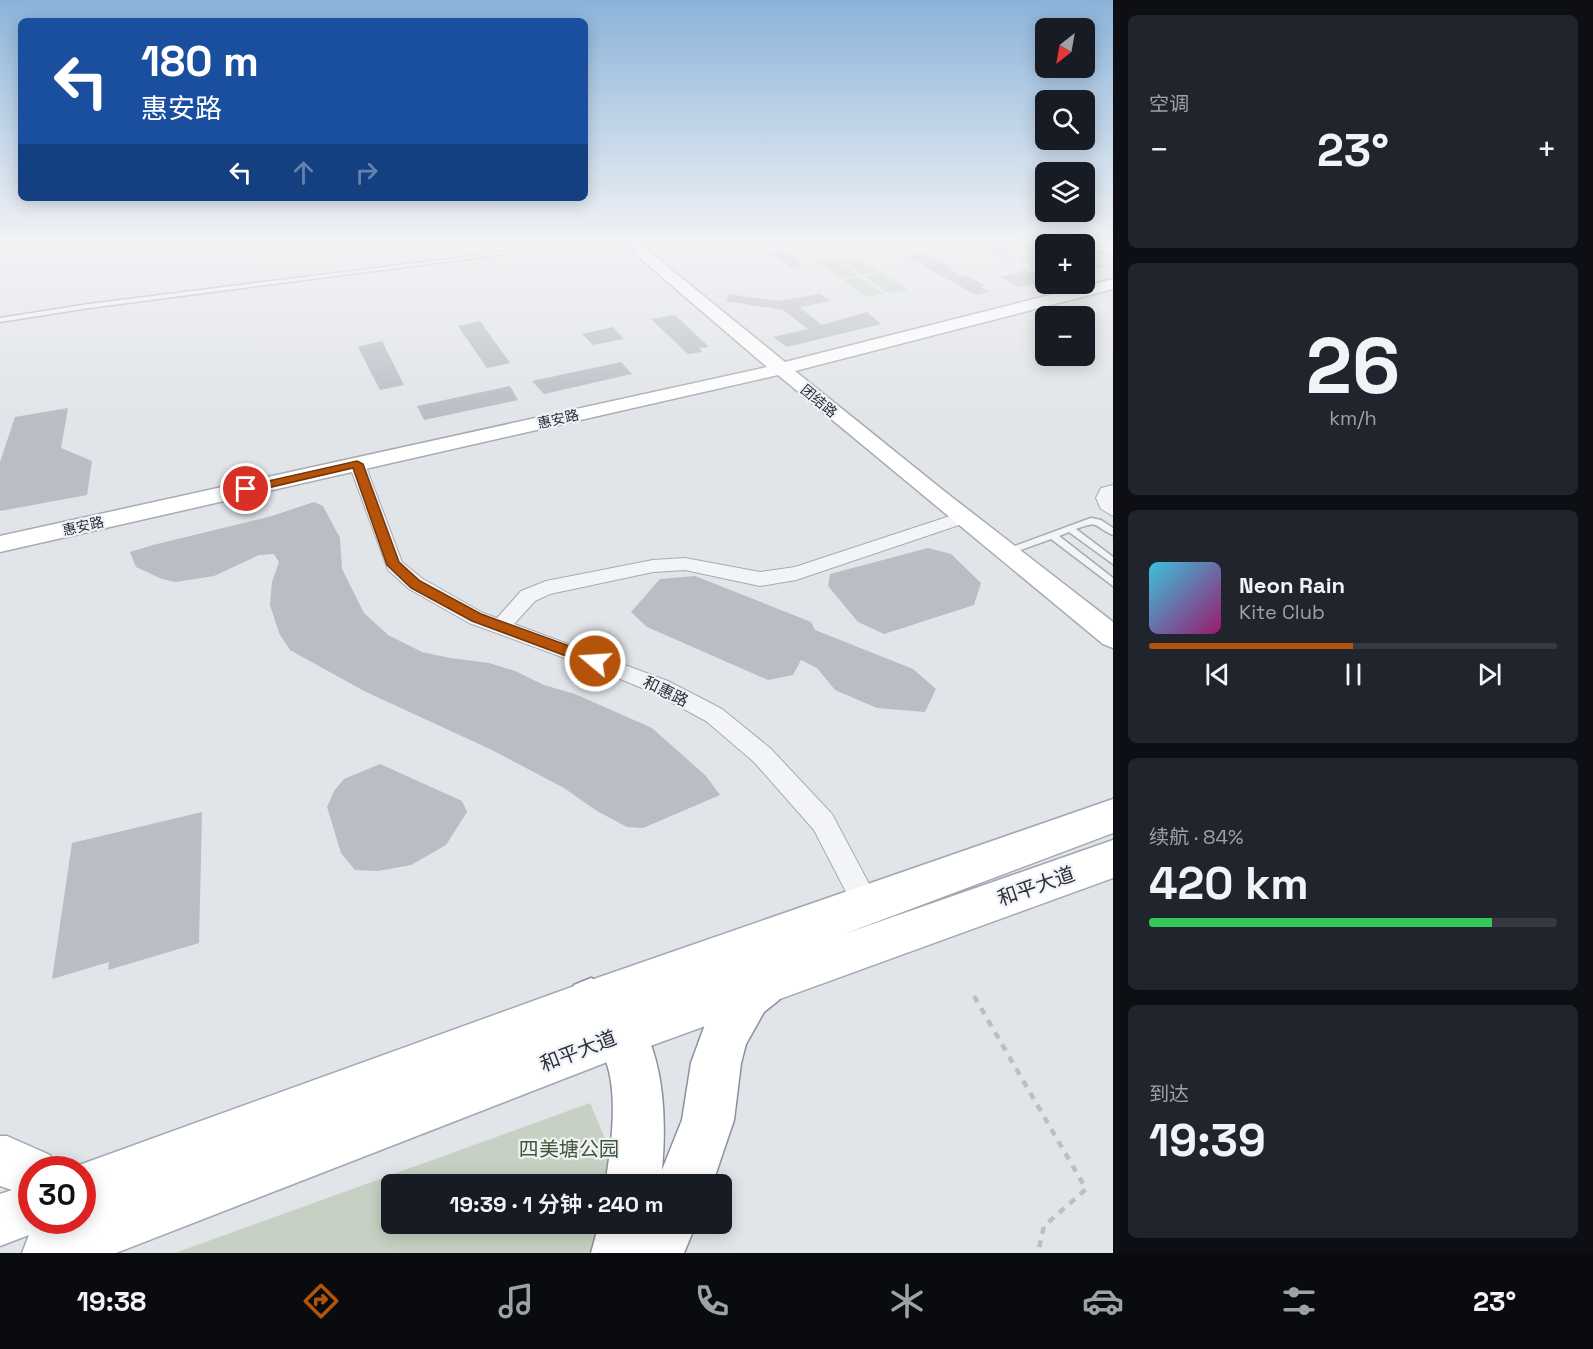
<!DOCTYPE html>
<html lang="zh">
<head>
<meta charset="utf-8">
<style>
	body { margin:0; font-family:"Space Grotesk","Noto Sans SC",sans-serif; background:#20242c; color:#f1f3f6; height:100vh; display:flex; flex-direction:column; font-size:22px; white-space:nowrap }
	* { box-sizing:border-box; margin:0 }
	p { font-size:20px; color:#9ea1a6 }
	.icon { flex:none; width:33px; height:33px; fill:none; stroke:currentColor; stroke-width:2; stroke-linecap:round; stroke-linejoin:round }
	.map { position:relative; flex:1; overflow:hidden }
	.details { display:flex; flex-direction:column; gap:15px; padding:15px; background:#0d0f14; width:480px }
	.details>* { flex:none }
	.hud { position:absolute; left:18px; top:18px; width:570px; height:183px; border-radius:9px; box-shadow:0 3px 15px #0003; background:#1a4fa0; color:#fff; overflow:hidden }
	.needle { width:39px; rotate:211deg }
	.controls { position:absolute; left:1035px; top:18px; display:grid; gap:12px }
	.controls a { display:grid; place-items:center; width:60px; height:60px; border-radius:9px; background:#171b24; box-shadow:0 3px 15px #0003; font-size:30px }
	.speed { position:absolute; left:18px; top:1156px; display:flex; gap:12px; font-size:30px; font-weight:700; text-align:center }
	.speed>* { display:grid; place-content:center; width:78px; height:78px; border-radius:50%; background:#171b24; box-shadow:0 3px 15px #0003; line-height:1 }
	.speed .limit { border:9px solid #d22; background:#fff; color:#111 }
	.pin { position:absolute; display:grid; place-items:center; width:51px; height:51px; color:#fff; margin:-26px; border:3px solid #fff; border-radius:50%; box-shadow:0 2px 6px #0007 }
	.me { position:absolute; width:66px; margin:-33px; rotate:288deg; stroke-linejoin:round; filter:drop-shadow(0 0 4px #0008) }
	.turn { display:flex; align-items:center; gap:21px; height:126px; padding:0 24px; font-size:27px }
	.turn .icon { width:78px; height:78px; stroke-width:2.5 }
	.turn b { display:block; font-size:42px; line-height:51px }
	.lanes { display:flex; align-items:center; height:57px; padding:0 24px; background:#0003; justify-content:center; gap:30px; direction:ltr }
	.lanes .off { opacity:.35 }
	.big { font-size:45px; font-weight:600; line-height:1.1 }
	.details .widget { flex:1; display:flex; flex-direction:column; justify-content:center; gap:9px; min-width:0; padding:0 21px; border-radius:9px; background:#20242c }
	.details .dial { align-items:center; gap:0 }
	.dial b { font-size:78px; line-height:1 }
	.song { display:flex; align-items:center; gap:18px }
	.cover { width:72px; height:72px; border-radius:9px; background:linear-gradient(135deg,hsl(190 70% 55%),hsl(320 70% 35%)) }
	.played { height:6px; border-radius:3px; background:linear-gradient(90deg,#b45309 50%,#363941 50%) }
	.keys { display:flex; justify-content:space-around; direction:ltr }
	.heat { display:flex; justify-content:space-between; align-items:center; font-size:33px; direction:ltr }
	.charge { height:9px; border-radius:4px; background:linear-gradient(90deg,#34c759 84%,#363941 0) }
	.trip { position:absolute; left:381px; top:1174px; width:351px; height:60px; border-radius:9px; background:#171b24; box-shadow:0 3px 15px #0003; font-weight:600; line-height:60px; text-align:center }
	.menu { display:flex; height:96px; justify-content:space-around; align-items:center; background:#090b0e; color:#9ea1a6 }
	.menu .icon { width:42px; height:42px }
	.menu .on { color:#b45309 }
	.menu b { font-size:27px; color:#f1f3f6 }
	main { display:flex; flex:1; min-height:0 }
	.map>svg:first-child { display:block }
	.green { fill:#c6d1c3 }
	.building { fill:#b9bdc4 }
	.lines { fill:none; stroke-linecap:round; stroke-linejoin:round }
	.lane-casing { stroke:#a7abb2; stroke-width:3 }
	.street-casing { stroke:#a7abb2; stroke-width:2 }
	.secondary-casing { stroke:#a7abb2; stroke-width:3 }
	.primary-casing { stroke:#a1a8b2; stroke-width:3 }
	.highway-casing { stroke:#8a919d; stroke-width:3 }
	.path { stroke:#bbbec3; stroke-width:4.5; stroke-dasharray:7 7; stroke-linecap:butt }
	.lane { fill:#f3f4f7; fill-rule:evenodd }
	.street { fill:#f3f4f7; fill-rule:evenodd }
	.secondary { fill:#fff; fill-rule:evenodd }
	.primary { fill:#fff; fill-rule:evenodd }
	.highway { fill:#fff; fill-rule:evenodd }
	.route { fill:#b45309; stroke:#753606; stroke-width:1.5 }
	.labels { text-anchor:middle; stroke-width:4.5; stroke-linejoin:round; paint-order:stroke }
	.far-street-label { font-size:14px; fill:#2b323e; stroke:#f0f2f5 }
	.street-label { font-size:16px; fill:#2b323e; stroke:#f0f2f5 }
	.near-street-label { font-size:20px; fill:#2b323e; stroke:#f0f2f5 }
	.near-park-label { font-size:20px; fill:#40583a; stroke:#f0f2f5 }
</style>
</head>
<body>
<main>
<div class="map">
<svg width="1113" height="1253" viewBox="0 0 1113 1253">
	<rect width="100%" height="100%" fill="#e1e4e8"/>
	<g class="green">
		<path d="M857,257L879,272L862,275L840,259Z"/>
		<path d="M837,260L859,275L840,278L818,262Z"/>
		<path d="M882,273L908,290L889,293L864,276Z"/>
		<path d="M860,277L884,294L866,297L843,280Z"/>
		<path d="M590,1103L612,1155L609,1185H392V1224H605L598,1253H175Z"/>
	</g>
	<g class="building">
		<path d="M974,242H987L993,245L1000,243L1013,250L1007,252L1016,256L1006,259Z"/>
		<path d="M782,250L805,265L792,268L768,252Z"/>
		<path d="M919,253L930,256L950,266L946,267L961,276L966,275L985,286L981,287L990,292L976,295L906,256Z"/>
		<path d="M1084,257L1105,267L1084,271Z"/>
		<path d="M1046,266V281L1019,287L1000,277L1025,270L1031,273L1042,271L1037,268Z"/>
		<path d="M728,294L779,301L820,294L831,301L799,307L822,325L867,312L881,324L787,347L773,337L808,329L783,310L726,301Z"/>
		<path d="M675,315L709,347L699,348L702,352L688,354L651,319Z"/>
		<path d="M480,321L510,363L487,368L458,326Z"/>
		<path d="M613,327L624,339L593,345L582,334Z"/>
		<path d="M382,341L404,385L380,390L358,347Z"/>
		<path d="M621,362L632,374L544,394L532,381Z"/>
		<path d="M510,386L518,400L424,420L417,406Z"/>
		<path d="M68,408L61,448L92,461L87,495L0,511V462L15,417Z"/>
		<path d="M314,502L323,506L340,538L342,569L364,613L388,635L422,652L450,658L489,663L515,671L544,685L575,694L652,728L706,776L720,795L643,828L627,827L597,811L564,788L492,750L364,691L290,650L279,633L270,605L272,582L279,562L274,554L259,555L214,576L176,582L162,579L136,567L130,552L153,545L272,516Z"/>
		<path d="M928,548L951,554L981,583L974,605L884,634L858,622L828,586L830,574Z"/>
		<path d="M695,576L811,622L815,630L913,669L936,689L925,712L877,708L835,690L817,668L801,660L793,675L768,680L647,627L631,612L660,579Z"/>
		<path d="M380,764L462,801L467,812L446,845L411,865L378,871L355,870L341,853L327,807L334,791L344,779Z"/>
		<path d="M202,812L199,943L108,970L109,962L52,979L72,843Z"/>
	</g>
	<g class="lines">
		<defs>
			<g id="lane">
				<path d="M584,242H596L89,308L0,322V318L89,304Z"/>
				<path d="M1091,518L1101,520L1113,528V535C1092,526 1101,520 1076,529L1113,557V564L1069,532L1059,536L1113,578V586L1051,539L1007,555L1003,552L1004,550Z"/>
			</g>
			<g id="street">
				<path d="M357,459L365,464L402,562L423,579L483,613L497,618L521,591L546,581L653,560L685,558L760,572L795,567L956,514H968L970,518L968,522L796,580L760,586L685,570L653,572L550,594L535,601L514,624L668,681L722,709L770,748L832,814L876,897L880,906L876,915L867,919L858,915L814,830L754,762L706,721L654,693L608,674L469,623L409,589L388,570L349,464Z"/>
				<path d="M1113,485V516L1101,509L1096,498L1101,488Z"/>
			</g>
			<g id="secondary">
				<path d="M627,242H642L651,253L785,362L1113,279V289L795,371L944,491L1113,622V648L1103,644L778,375L0,552V536L767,367L641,259Z"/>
				<path d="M1083,242H1102L1113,247V256L1085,245Z"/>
			</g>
			<path id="primary" d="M1113,799V833L844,934L1113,840V878L620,1057L116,1253H22L29,1235L0,1246V1194L12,1190L0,1186V1136H7L50,1155L56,1170H32V1221H52L50,1226L63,1221H82V1170H67L82,1164L591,980Z"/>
			<g id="highway">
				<path d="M762,959L779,966L786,983L779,1000L764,1012L746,1044L741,1063L734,1120L712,1185H605C611,1149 621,1084 601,1051C594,1039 582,1031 574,1019C571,1014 569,1007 567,1002L574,985L591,978C663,1008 668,1103 662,1170L682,1120L691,1063L707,1019L730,978L745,966Z"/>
				<path d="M599,1224H696L684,1253H591Z"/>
			</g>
		</defs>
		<use href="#lane" class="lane-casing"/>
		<use href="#street" class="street-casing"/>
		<use href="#secondary" class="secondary-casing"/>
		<use href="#primary" class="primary-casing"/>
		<use href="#highway" class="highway-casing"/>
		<path class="path" d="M974,996L1086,1189L1044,1226L1038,1253"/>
		<use href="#lane" class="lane"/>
		<use href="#street" class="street"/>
		<use href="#secondary" class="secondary"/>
		<use href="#primary" class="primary"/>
		<use href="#highway" class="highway"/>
	</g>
	<linearGradient id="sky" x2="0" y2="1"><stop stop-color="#8bb3da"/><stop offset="0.58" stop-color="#f2f3f5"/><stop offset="1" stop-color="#f2f3f5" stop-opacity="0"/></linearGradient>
	<rect width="1113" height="417" fill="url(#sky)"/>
	<path class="route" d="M357,461L363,464L399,562L420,581L481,614L600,657L602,661L600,665H590L472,621L411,588L387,565L353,468L246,493L240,489L246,486Z"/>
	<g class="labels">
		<g class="far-street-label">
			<text transform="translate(819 401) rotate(40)" y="5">团结路</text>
			<text transform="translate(558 419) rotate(-13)" y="5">惠安路</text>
			<text transform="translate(83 526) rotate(-13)" y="5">惠安路</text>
		</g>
		<g class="street-label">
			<text transform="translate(666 691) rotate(26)" y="6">和惠路</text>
		</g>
		<g class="near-street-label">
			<text transform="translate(1036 886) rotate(-19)" y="7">和平大道</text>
			<text transform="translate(578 1051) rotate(-21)" y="7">和平大道</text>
		</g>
		<g class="near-park-label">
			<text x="569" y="1156">四美塘公园</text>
		</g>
	</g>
</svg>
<div class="controls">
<a><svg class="needle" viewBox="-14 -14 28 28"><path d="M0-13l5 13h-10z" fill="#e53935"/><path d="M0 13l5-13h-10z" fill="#9ea1a6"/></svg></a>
<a><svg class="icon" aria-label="search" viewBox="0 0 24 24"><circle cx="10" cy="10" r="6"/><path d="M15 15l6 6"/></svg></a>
<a><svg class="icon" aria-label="layers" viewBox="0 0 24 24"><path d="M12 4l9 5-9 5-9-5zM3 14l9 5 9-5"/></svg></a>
<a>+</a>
<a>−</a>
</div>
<div class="speed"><div class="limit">30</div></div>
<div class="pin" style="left:246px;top:489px;background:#d93025"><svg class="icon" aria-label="arrive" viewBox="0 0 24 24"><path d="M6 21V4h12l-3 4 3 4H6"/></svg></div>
<svg class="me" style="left:595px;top:661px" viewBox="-20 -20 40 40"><circle r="17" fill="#b45309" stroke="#fff" stroke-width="3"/><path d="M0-11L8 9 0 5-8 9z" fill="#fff"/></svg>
<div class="trip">19:39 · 1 分钟 · 240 m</div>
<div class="hud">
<div class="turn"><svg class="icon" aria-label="left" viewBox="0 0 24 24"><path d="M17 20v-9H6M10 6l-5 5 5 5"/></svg><div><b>180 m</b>惠安路</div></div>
<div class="lanes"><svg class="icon" aria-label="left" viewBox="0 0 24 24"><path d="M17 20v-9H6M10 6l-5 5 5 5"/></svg><svg class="icon off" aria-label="ahead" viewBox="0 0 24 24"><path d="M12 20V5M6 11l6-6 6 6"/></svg><svg class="icon off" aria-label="right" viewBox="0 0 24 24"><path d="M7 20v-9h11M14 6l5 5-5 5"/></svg></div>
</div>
</div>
<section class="details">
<div class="widget"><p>空调</p>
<div class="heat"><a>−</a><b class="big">23°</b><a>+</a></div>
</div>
<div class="widget dial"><b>26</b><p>km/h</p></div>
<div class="widget">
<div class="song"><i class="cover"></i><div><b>Neon Rain</b><p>Kite Club</p></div></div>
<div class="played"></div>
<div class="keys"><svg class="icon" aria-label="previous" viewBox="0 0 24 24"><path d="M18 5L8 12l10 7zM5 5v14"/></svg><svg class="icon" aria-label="pause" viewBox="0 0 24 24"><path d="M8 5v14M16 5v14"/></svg><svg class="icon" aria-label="next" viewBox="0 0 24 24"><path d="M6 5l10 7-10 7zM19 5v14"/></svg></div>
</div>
<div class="widget"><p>续航 · 84%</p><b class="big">420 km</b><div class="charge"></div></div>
<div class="widget"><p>到达</p><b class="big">19:39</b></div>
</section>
</main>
<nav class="menu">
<b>19:38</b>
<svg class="icon on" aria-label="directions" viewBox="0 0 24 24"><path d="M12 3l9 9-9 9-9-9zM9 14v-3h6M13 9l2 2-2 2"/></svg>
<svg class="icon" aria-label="music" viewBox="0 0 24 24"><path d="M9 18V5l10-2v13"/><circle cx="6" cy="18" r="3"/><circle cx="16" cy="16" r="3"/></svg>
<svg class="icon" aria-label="phone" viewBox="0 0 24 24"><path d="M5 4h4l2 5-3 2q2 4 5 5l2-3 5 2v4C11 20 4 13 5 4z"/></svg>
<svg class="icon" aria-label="climate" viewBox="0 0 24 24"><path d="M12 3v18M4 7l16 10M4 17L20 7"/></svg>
<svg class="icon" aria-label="car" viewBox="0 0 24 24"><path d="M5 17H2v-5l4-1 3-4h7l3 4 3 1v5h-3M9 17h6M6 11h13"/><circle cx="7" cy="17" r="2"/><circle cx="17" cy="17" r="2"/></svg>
<svg class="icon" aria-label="filters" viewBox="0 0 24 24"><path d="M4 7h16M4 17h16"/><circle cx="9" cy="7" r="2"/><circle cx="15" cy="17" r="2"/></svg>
<b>23°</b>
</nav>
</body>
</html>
